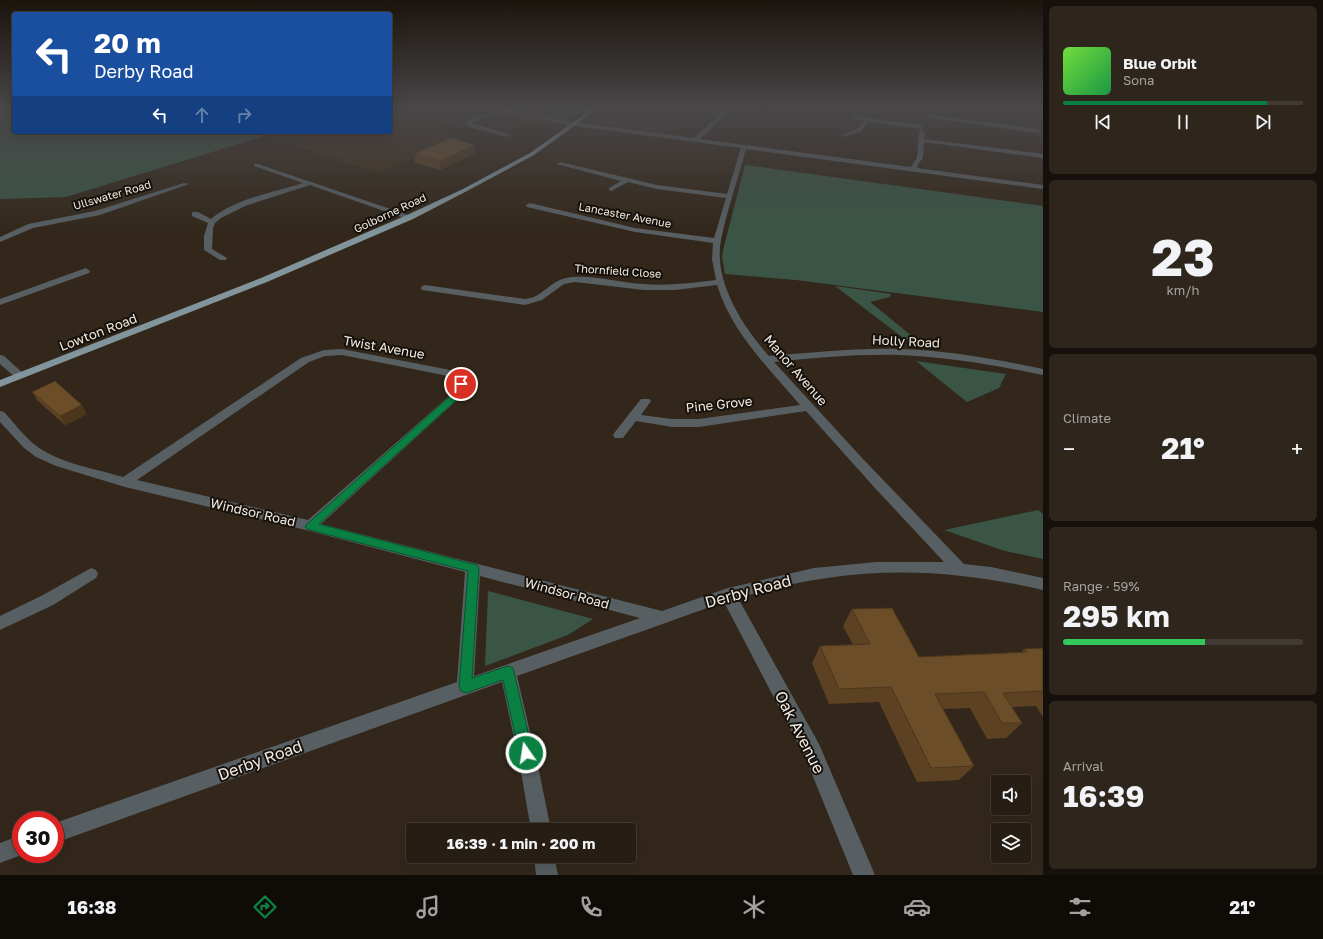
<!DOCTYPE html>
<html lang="en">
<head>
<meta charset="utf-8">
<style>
	body { margin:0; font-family:"Golos Text",sans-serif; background:#2e261d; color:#f1f3f6; height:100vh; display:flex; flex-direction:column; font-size:15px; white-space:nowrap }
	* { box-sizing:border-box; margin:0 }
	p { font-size:13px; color:#a4a2a0 }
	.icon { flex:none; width:22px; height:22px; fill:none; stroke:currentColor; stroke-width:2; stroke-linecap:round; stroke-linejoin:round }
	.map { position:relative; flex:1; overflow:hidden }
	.sheet { display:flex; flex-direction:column; gap:6px; padding:6px; background:#15100b; width:280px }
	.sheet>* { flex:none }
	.top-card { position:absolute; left:12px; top:12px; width:380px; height:122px; border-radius:4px; box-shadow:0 4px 16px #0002,0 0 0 1px #423b34; background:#1a4fa0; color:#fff; overflow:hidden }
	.buttons { position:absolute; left:991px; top:775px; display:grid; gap:8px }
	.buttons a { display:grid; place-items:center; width:40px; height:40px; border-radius:4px; background:#261d14; box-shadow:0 4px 16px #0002,0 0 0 1px #423b34; font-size:20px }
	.speed { position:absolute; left:12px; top:811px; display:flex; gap:8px; font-size:20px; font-weight:700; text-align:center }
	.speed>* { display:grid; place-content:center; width:52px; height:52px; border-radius:50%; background:#261d14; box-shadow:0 4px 16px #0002,0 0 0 1px #423b34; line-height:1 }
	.speed .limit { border:6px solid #d22; background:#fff; color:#111 }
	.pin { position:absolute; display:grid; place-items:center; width:34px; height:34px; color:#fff; margin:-17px; border:2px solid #fff; border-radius:50%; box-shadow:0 1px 4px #0007 }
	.me { position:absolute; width:44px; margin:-22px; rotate:347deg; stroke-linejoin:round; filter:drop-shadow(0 0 3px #0008) }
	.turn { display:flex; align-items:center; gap:14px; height:84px; padding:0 16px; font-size:18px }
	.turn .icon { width:52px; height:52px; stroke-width:2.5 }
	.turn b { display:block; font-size:28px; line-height:34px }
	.lanes { display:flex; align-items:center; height:38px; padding:0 16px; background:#0003; justify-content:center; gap:20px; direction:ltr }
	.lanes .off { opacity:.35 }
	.big { font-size:30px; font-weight:700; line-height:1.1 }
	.sheet .widget { flex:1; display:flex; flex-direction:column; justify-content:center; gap:6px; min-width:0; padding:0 14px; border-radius:6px; background:#2e261d }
	.sheet .dial { align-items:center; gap:0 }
	.dial b { font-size:52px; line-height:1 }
	.song { display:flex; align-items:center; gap:12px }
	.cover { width:48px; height:48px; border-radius:6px; background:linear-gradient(135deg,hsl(100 70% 55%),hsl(140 70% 35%)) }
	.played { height:4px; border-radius:2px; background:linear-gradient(90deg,#0b8043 85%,#423b34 85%) }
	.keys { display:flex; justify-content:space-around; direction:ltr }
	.heat { display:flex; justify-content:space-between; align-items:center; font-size:22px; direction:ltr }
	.charge { height:6px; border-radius:3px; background:linear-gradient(90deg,#34c759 59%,#423b34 0) }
	.trip { position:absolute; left:406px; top:823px; width:230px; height:40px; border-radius:4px; background:#261d14; box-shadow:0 4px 16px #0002,0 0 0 1px #423b34; font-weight:700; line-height:40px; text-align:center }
	.tab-bar { display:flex; height:64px; justify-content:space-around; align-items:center; background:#0f0c08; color:#a4a2a0 }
	.tab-bar .icon { width:28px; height:28px }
	.tab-bar .active { color:#0b8043 }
	.tab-bar b { font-size:18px; color:#f1f3f6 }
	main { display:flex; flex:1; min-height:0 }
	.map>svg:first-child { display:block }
	.commercial { fill:#3c2b34 }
	.built { fill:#3e2f1d }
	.green { fill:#3a5545 }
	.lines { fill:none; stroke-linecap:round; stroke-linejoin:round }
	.minor { fill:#575f63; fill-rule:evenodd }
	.major { fill:#83959c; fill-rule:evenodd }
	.wall { fill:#5c4222 }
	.shaded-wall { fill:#4b361c }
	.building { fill:#6b4d28; stroke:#4b361c }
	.route { fill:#0b8043; stroke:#07532c }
	.labels { text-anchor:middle; stroke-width:4; stroke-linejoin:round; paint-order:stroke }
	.far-street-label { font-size:11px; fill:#f1eae2; stroke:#16110b }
	.street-label { font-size:13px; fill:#f1eae2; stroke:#16110b }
	.near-street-label { font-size:16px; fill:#f1eae2; stroke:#16110b }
</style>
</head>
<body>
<main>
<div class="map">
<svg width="1043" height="875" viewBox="0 0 1043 875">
	<rect width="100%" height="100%" fill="#32271a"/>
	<path class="commercial" d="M611,108H688V109L670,123L663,133L590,123Z"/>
	<path class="built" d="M485,108L491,110L478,112L430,130L460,139L378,173L253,132H390V109Z"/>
	<g class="green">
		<path d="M0,109H14V132H253L264,136L66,197L0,199Z"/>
		<path d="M503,109H590L571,118L564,120Z"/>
		<path d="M745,165L1043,206V312L796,280L725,274L722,257L724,246Z"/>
		<path d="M835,286L891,294L890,297L870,302L918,341L906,340Z"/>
		<path d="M916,361L1006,374L999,388L967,402Z"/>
		<path d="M1038,510L1043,514V559L1005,551L944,530Z"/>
		<path d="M488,591L593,619L568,635L485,666Z"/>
	</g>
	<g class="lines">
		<g class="minor">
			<path d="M491,108H503L574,122L694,138L726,108H732L700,139L911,167L917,158L919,132L922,130L925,132L924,139L1043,154V158L924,142L923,158L918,164L917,168L1043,185V189L746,149C738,179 727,210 721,240C713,281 743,327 769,356C812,353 854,348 897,349C946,350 995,359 1043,369V375C995,365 947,357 899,355C857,354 815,358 774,362L863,459L964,564L991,567L1043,578V590C970,573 901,567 827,578C797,582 767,590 738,598L819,744L875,875H853L805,757L724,602L517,676L538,766L551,830H531L520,766L502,682L55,843V823L457,682L465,572L310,531L125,487L56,466L36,457L24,448L0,422V411L4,412C16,425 28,442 44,451C67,465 97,469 123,477L301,358L324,350L342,349L450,370L461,374L466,384V392L321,524L662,611L728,588L814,568L876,562H944L874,487L806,411L699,427H672L636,421L623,438H615L613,435L615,432L641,399H649L651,401L641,415L672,419H699L800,405C768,367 732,333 717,285L675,290H644L575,282L564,284L542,300L525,305L422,290L421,288L422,286L425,285L525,299C544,298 550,278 573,277C593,275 622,283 643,284C667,286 692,283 716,280L712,259L713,243L635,232L527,207L526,205L530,203L635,228L714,238L726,198L657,189L628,182L611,191L609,190V188L621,181L557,164L560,162L657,185L727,194L741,148L574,126L508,113L481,118L471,123L509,134V136L507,137L469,127L465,123L473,117L502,111ZM342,355L443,375L453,378L456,384L455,391L308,520L137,480L309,362L325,356ZM480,576L640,618L474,676Z"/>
			<path d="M1028,108H1034V109L1031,111Z"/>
			<path d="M926,114L1038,129L1041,131L1038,133L924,117V115Z"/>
			<path d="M854,116L921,125L924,127L921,129L869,122L860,132L842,137V135C851,132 859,129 864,121L852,119L851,118Z"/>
			<path d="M254,164H258L414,217L413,219H407L310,185L245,206L221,218L215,223L213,228L212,249L227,258L226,260H220L204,250V236L208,223L192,216V212H198L211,219C234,199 275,192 303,183L254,166Z"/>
			<path d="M184,183L189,184L100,215L33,228L0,242V237L28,224L95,211Z"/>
			<path d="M86,268L90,271L89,273L0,305V299Z"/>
			<path d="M0,355L4,356L24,374L25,376L24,378H16L0,364Z"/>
			<path d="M91,568L96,570L98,574L96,578L53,605L0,630V616L43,595Z"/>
			<path d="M21,835V854H24L0,863V843Z"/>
			<path d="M534,856H554L558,875H536Z"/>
		</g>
		<path class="major" d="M593,108H599L534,155L467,191L413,219L267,282L0,387V380L261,278L407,215L463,189L530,153Z"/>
	</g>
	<g class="wall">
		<path d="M513,108H543V114Z"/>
		<path d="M516,111L542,116V121L532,125L523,123L516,116Z"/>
		<path d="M476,153L440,170L415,163L414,154Z"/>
		<path d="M32,392L87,414L65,425L37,400Z"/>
		<path d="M852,609L919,657L1021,653L1024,649L1043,648V717L1036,706L1012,707L1022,723L1006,738L987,739L970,708L943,709L974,766L959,780L917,782L879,702L829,704L812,663L820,646L853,645L843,626Z"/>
	</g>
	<g class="shaded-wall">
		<path d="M542,116V121L532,125V120Z"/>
		<path d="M475,145L476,153L440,170V161Z"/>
		<path d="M82,405L87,414L65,425L60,416Z"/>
	</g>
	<g class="building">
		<path d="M516,111L542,116L532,120L523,118Z"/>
		<path d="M450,138L475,145L440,161L414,154Z"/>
		<path d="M55,381L82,405L60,416L32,392Z"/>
		<path d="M892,608L919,657L1027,652L1024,649L1043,648V691L1003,693L1022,723H1002L984,692L935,694L974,766L931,768L891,687L839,689L820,646L870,644L852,609Z"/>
	</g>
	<linearGradient id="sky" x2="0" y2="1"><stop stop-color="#1c150e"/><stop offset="0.47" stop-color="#494749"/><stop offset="1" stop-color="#494749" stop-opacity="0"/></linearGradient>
	<rect width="1043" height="231" fill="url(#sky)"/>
	<path class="route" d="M461,382L465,384L463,394L319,524L477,565L479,568L472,678L508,666L513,668L533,753L531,758L526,760L521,758L519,753L503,680L466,693L461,691L459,687L468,571L310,530L307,529L305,526L456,391L457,384Z"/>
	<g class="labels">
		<g class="far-street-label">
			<text transform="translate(112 195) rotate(-16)" y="4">Ullswater Road</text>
			<text transform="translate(390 213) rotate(-25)" y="4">Golborne Road</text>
			<text transform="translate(625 215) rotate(11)" y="4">Lancaster Avenue</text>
			<text transform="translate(618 271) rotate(4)" y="4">Thornfield Close</text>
		</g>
		<g class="street-label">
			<text transform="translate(98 332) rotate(-21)" y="5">Lowton Road</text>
			<text transform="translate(906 341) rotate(3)" y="5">Holly Road</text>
			<text transform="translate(384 347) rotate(10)" y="5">Twist Avenue</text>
			<text transform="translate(796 370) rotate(49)" y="5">Manor Avenue</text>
			<text transform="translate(719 404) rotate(-6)" y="5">Pine Grove</text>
			<text transform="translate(253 512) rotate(13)" y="5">Windsor Road</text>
			<text transform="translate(567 593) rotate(15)" y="5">Windsor Road</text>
		</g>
		<g class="near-street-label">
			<text transform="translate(748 591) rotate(-15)" y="6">Derby Road</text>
			<text transform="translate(800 732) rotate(63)" y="6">Oak Avenue</text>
			<text transform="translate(260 760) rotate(-20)" y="6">Derby Road</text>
		</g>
	</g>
</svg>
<div class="buttons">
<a><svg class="icon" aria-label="sound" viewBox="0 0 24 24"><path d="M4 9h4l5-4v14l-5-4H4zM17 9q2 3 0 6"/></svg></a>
<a><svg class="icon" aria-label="layers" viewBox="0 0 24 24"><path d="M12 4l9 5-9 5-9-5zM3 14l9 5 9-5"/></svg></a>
</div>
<div class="speed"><div class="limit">30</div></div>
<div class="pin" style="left:461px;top:384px;background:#d93025"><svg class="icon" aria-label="arrive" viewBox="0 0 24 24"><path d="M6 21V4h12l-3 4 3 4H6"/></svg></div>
<svg class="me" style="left:526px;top:753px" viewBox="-20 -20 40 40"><circle r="17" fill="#0b8043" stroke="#fff" stroke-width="3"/><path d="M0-11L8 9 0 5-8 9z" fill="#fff"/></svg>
<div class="trip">16:39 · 1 min · 200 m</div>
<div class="top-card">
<div class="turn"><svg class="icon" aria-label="left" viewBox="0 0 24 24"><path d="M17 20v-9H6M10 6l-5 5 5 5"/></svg><div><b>20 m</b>Derby Road</div></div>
<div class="lanes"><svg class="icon" aria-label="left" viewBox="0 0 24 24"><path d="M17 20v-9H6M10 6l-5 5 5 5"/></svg><svg class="icon off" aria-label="ahead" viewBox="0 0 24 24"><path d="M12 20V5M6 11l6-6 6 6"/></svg><svg class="icon off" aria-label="right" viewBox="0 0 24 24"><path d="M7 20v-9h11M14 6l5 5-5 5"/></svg></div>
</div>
</div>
<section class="sheet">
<div class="widget">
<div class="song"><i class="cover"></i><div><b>Blue Orbit</b><p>Sona</p></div></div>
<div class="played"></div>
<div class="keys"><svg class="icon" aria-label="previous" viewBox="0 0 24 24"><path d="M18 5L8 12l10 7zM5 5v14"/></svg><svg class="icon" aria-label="pause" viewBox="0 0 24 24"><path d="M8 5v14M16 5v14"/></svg><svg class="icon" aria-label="next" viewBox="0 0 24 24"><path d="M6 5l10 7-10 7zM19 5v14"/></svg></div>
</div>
<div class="widget dial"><b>23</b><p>km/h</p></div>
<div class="widget"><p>Climate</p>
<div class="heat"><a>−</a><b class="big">21°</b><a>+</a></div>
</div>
<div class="widget"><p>Range · 59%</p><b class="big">295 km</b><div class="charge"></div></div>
<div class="widget"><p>Arrival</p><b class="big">16:39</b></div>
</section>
</main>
<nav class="tab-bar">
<b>16:38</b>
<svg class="icon active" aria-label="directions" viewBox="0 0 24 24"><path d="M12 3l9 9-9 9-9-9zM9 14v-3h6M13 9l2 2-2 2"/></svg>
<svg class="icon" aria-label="music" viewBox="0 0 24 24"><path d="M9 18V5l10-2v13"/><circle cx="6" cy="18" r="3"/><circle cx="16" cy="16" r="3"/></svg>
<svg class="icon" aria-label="phone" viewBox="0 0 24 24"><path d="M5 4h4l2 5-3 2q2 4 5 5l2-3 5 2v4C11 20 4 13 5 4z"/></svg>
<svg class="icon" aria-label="climate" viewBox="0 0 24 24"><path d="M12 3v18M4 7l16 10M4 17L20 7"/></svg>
<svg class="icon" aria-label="car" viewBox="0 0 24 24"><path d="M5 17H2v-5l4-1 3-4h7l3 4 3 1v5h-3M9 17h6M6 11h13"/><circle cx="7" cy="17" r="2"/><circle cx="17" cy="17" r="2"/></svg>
<svg class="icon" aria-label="filters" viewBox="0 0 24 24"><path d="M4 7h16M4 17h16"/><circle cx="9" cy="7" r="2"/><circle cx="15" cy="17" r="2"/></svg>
<b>21°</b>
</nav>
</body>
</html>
